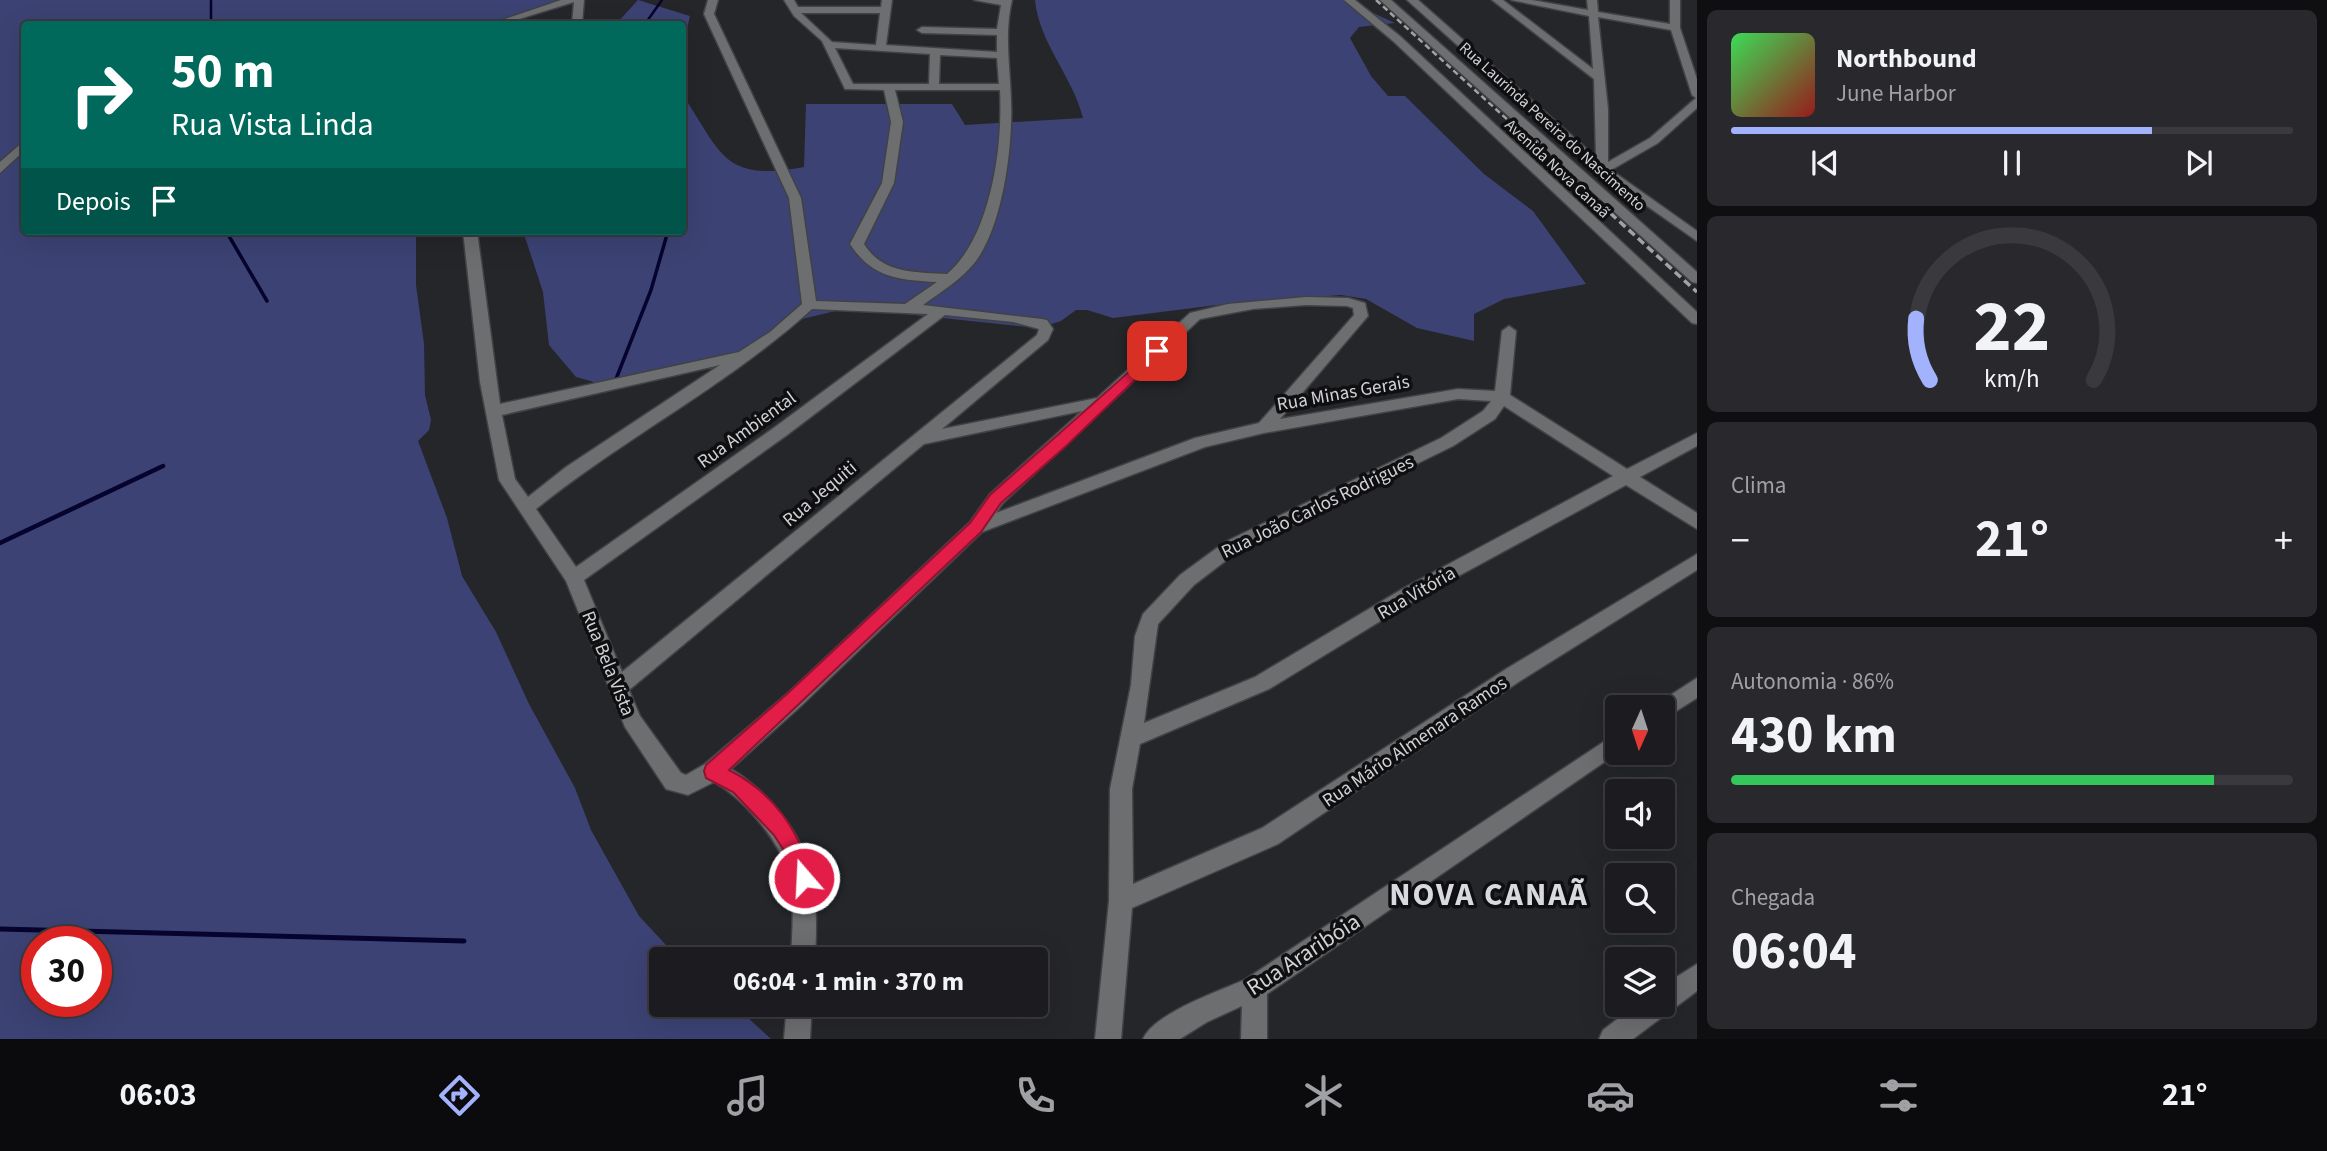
<!DOCTYPE html>
<html lang="pt">
<head>
<meta charset="utf-8">
<style>
	body { margin:0; font-family:"Source Sans 3",sans-serif; background:#29292d; color:#f1f3f6; height:100vh; display:flex; flex-direction:column; font-size:26px; white-space:nowrap }
	* { box-sizing:border-box; margin:0 }
	p { font-size:23px; color:#a0a1a5 }
	.icon { flex:none; width:38px; height:38px; fill:none; stroke:currentColor; stroke-width:2; stroke-linecap:round; stroke-linejoin:round }
	.map { position:relative; flex:1; overflow:hidden }
	.details { display:flex; flex-direction:column; gap:10px; padding:10px; background:#0f0f12; width:630px }
	.details>* { flex:none }
	.banner { position:absolute; left:21px; top:21px; width:665px; height:214px; border-radius:7px; box-shadow:0 7px 28px #0002,0 0 0 2px #3a3a3e; background:#00695c; color:#fff; overflow:hidden }
	.needle { width:46px; rotate:183deg }
	.fabs { position:absolute; left:1605px; top:695px; display:grid; gap:14px }
	.fabs a { display:grid; place-items:center; width:70px; height:70px; border-radius:7px; background:#1c1c20; box-shadow:0 7px 28px #0002,0 0 0 2px #3a3a3e; font-size:35px }
	.speed { position:absolute; left:21px; top:926px; display:flex; gap:14px; font-size:35px; font-weight:700; text-align:center }
	.speed>* { display:grid; place-content:center; width:91px; height:91px; border-radius:50%; background:#1c1c20; box-shadow:0 7px 28px #0002,0 0 0 2px #3a3a3e; line-height:1 }
	.speed .limit { border:10px solid #d22; background:#fff; color:#111 }
	.pin { position:absolute; display:grid; place-items:center; width:60px; height:60px; color:#fff; margin:-30px; border-radius:14px; box-shadow:0 4px 10px #0006 }
	.me { position:absolute; width:77px; margin:-38px; rotate:341deg; stroke-linejoin:round; filter:drop-shadow(0 0 5px #0008) }
	.turn { display:flex; align-items:center; gap:24px; height:147px; padding:0 35px; font-size:32px }
	.turn .icon { width:91px; height:91px; stroke-width:2.5 }
	.turn b { display:block; font-size:49px; line-height:60px }
	.then { display:flex; align-items:center; height:66px; padding:0 35px; background:#0003; gap:14px; font-size:26px }
	.big { font-size:52px; font-weight:700; line-height:1.1 }
	.details .card { flex:1; display:flex; flex-direction:column; justify-content:center; gap:10px; min-width:0; padding:0 24px; border-radius:10px; background:#29292d }
	.details .dial { align-items:center; gap:0 }
	.dial svg { height:182px; overflow:visible; fill:none; stroke:#3a3a3e; stroke-width:7; stroke-linecap:round; text-anchor:middle }
	.dial text { fill:#f1f3f6; stroke:none }
	.song { display:flex; align-items:center; gap:21px }
	.cover { width:84px; height:84px; border-radius:10px; background:linear-gradient(135deg,hsl(130 70% 55%),hsl(0 70% 35%)) }
	.played { height:7px; border-radius:4px; background:linear-gradient(90deg,#a3b2fd 75%,#3a3a3e 75%) }
	.keys { display:flex; justify-content:space-around; direction:ltr }
	.heat { display:flex; justify-content:space-between; align-items:center; font-size:38px; direction:ltr }
	.charge { height:10px; border-radius:5px; background:linear-gradient(90deg,#34c759 86%,#3a3a3e 0) }
	.trip { position:absolute; left:649px; top:947px; width:399px; height:70px; border-radius:7px; background:#1c1c20; box-shadow:0 7px 28px #0002,0 0 0 2px #3a3a3e; font-weight:700; line-height:70px; text-align:center }
	.menu { display:flex; height:112px; justify-content:space-around; align-items:center; background:#0b0b0d; color:#a0a1a5 }
	.menu .icon { width:49px; height:49px }
	.menu .active { color:#a3b2fd }
	.menu b { font-size:32px; color:#f1f3f6 }
	main { display:flex; flex:1; min-height:0 }
	.map>svg:first-child { display:block }
	.green { fill:#3c4374; fill-rule:evenodd }
	.lines { fill:none; stroke-linecap:round; stroke-linejoin:round }
	.stream-far3 { stroke:#06032e; stroke-width:2.5 }
	.stream-far2 { stroke:#06032e; stroke-width:3.5 }
	.stream-far1 { stroke:#06032e; stroke-width:4.5 }
	.stream { stroke:#06032e; stroke-width:5 }
	.minor-casing { stroke:#414245; stroke-width:3 }
	.minor { fill:#6d6e70; fill-rule:evenodd }
	.rail-far1 { stroke:#a1a2a5; stroke-width:2.5; stroke-dasharray:6 3.5; stroke-linecap:butt }
	.rail { stroke:#a1a2a5; stroke-width:3.5; stroke-dasharray:8 4.5; stroke-linecap:butt }
	.route { fill:#e11d48; stroke:#92132f; stroke-width:2 }
	.labels { text-anchor:middle; stroke-width:7; stroke-linejoin:round; paint-order:stroke }
	.far-street-label { font-size:16px; fill:#d1d2d5; stroke:#0f0f11 }
	.street-label { font-size:19px; fill:#d1d2d5; stroke:#0f0f11 }
	.near-street-label { font-size:23px; fill:#d1d2d5; stroke:#0f0f11 }
	.near-district-label { font-size:32px; font-weight:bold; letter-spacing:2px; fill:#d9dae0; stroke:#0f0f11 }
</style>
</head>
<body>
<main>
<div class="map">
<svg width="1697" height="1039" viewBox="0 0 1697 1039">
	<rect width="100%" height="100%" fill="#25262a"/>
	<g class="green">
		<path d="M0,0H563L497,24H24V231H416V285L424,344L425,395L431,420L429,430L418,441L447,518L462,576L496,632L529,704L575,788L591,830L639,916L679,959H662V1004L734,1005L771,1039H0ZM37,942H96V1001H37Z"/>
		<path d="M638,0L690,16L683,46L682,24L636,20L633,24H616Z"/>
		<path d="M1035,0H1345L1395,23L1359,27L1350,38L1371,76L1388,96H1405L1484,174L1533,211L1586,284L1504,299L1474,314V341L1417,328L1366,299L1341,295L1217,305L1113,318L1087,310H1076L1061,321L1038,328L848,308L802,319L744,352L712,365L612,387L576,377L549,345L543,292L523,231H682L683,95C722,155 724,182 804,167L806,104H952L965,125L1083,118C1073,77 1039,43 1035,0Z"/>
	</g>
	<g class="lines">
		<g class="stream-far3">
			<path d="M211,0V24"/>
			<path d="M645,24L662,0"/>
		</g>
		<g class="stream-far2">
			<path d="M226,231L267,301"/>
			<path d="M616,379L651,290L668,231"/>
		</g>
		<path class="stream-far1" d="M0,543L163,466"/>
		<path class="stream" d="M0,929L464,941"/>
		<defs>
			<g id="minor">
				<path d="M561,0H584L582,24H572L574,2L503,24H490Z"/>
				<path d="M708,0H718L714,14L801,198L816,301L905,304L937,282C899,280 872,278 850,244L882,183L891,122L884,90L845,89L822,41L794,16L784,0H794L798,7H881L882,0H892L886,45L997,52V35L922,33L917,30L922,27L997,29L1001,5L974,0H1012C1004,34 1010,66 1011,101C1013,146 1003,224 976,261C962,279 941,292 923,305L1042,319L1047,320L1053,329L1048,340L942,429L1097,398L1190,313L1228,304L1306,297L1348,298L1365,303L1368,316L1280,419L1458,389L1495,391L1502,331L1509,326L1516,331L1510,395L1627,469L1697,433V446L1640,477L1697,513V529L1626,485L1418,598L1269,689L1140,744L1132,789L1133,884L1262,828L1506,669L1697,554V570L1520,681L1278,844L1132,908L1121,1039H1095L1109,901L1110,789L1131,685L1135,636L1143,614L1180,575L1225,542L1441,438L1483,411L1491,401L1458,399L1264,433L1205,447L982,532L801,706L731,769C747,778 760,790 772,803C817,853 818,895 815,959H791C794,897 798,866 755,817C743,803 730,791 714,782L688,795L666,789L625,727L566,581L499,480L480,382L463,231H477L500,404L739,352L770,332L802,304L789,198L704,14ZM801,13H880L876,45L832,42ZM835,48L930,54L929,84H853ZM940,55L997,58L999,84H939ZM895,90H1000C1003,146 991,237 947,274C915,272 883,274 864,244L894,183L903,122ZM1306,305L1347,306L1353,308L1354,315L1259,423L1195,438L996,513L1002,504L1200,319L1253,309ZM812,309L928,314L775,427L576,567L536,509C624,438 728,385 812,309ZM945,315L1013,322L1039,329L1037,335L622,672L584,580L787,435ZM720,365L566,467L528,497L515,479L502,415ZM1504,406L1613,476L1404,588L1255,677L1144,723L1158,624L1194,585L1237,552L1453,446L1495,419ZM1082,411L990,494L970,522L787,694L705,764L686,775L681,773L640,716L629,690L924,444Z"/>
				<path d="M1344,0H1355L1401,37L1697,312V324L1692,323L1393,41Z"/>
				<path d="M1380,0H1391L1697,272V283L1692,282Z"/>
				<path d="M1407,0H1418L1596,157L1594,79L1492,0H1503L1593,69L1589,16L1511,0H1532L1588,10L1587,0H1597L1598,12L1670,24V0H1680V28L1697,79V108L1658,143L1611,170L1697,231V241L1600,173H1593V167ZM1598,17L1671,30L1692,95L1696,98L1650,138L1608,162V109Z"/>
				<path d="M24,141V151L0,173V162Z"/>
				<path d="M1697,678V698L1662,720V707H1654L1655,705Z"/>
				<path d="M1617,733L1619,752L1267,994V1039H1241L1242,1006L1207,1022L1180,1039H1143C1154,1013 1220,991 1246,979Z"/>
				<path d="M1697,964V991L1633,1039H1599L1603,1030L1637,1004H1662V986Z"/>
				<path d="M787,1004H812L810,1039H784Z"/>
			</g>
		</defs>
		<use href="#minor" class="minor-casing"/>
		<use href="#minor" class="minor"/>
		<path class="rail-far1" d="M1376,0L1566,173"/>
		<path class="rail" d="M1564,171L1697,292"/>
	</g>
	<path class="route" d="M1157,347L1162,348V354L1065,447L1001,503L981,532L729,770C776,794 797,830 814,878L811,886L804,889L796,886L783,849L774,835L733,792L706,778L704,771L706,765L787,694L970,523L990,495Z"/>
	<g class="labels">
		<g class="far-street-label">
			<text transform="translate(1553 126) rotate(42)" y="6">Rua Laurinda Pereira do Nascimento</text>
			<text transform="translate(1558 168) rotate(43)" y="6">Avenida Nova Canaã</text>
		</g>
		<g class="street-label">
			<text transform="translate(1343 392) rotate(-10)" y="7">Rua Minas Gerais</text>
			<text transform="translate(746 429) rotate(-36)" y="7">Rua Ambiental</text>
			<text transform="translate(819 493) rotate(-40)" y="7">Rua Jequiti</text>
			<text transform="translate(1317 506) rotate(-26)" y="7">Rua João Carlos Rodrigues</text>
			<text transform="translate(1416 592) rotate(-30)" y="7">Rua Vitória</text>
			<text transform="translate(609 663) rotate(68)" y="7">Rua Bela Vista</text>
			<text transform="translate(1414 741) rotate(-34)" y="7">Rua Mário Almenara Ramos</text>
		</g>
		<g class="near-street-label">
			<text transform="translate(1303 954) rotate(-33)" y="8">Rua Araribóia</text>
		</g>
		<g class="near-district-label">
			<text x="1489" y="905">NOVA CANAÃ</text>
		</g>
	</g>
</svg>
<div class="fabs">
<a><svg class="needle" viewBox="-14 -14 28 28"><path d="M0-13l5 13h-10z" fill="#e53935"/><path d="M0 13l5-13h-10z" fill="#a0a1a5"/></svg></a>
<a><svg class="icon" aria-label="sound" viewBox="0 0 24 24"><path d="M4 9h4l5-4v14l-5-4H4zM17 9q2 3 0 6"/></svg></a>
<a><svg class="icon" aria-label="search" viewBox="0 0 24 24"><circle cx="10" cy="10" r="6"/><path d="M15 15l6 6"/></svg></a>
<a><svg class="icon" aria-label="layers" viewBox="0 0 24 24"><path d="M12 4l9 5-9 5-9-5zM3 14l9 5 9-5"/></svg></a>
</div>
<div class="speed"><div class="limit">30</div></div>
<div class="pin" style="left:1157px;top:351px;background:#d93025"><svg class="icon" aria-label="arrive" viewBox="0 0 24 24"><path d="M6 21V4h12l-3 4 3 4H6"/></svg></div>
<svg class="me" style="left:804px;top:878px" viewBox="-20 -20 40 40"><circle r="17" fill="#e11d48" stroke="#fff" stroke-width="3"/><path d="M0-11L8 9 0 5-8 9z" fill="#fff"/></svg>
<div class="trip">06:04 · 1 min · 370 m</div>
<div class="banner">
<div class="turn"><svg class="icon" aria-label="right" viewBox="0 0 24 24"><path d="M7 20v-9h11M14 6l5 5-5 5"/></svg><div><b>50 m</b>Rua Vista Linda</div></div>
<div class="then">Depois<svg class="icon" aria-label="arrive" viewBox="0 0 24 24"><path d="M6 21V4h12l-3 4 3 4H6"/></svg></div>
</div>
</div>
<section class="details">
<div class="card">
<div class="song"><i class="cover"></i><div><b>Northbound</b><p>June Harbor</p></div></div>
<div class="played"></div>
<div class="keys"><svg class="icon" aria-label="previous" viewBox="0 0 24 24"><path d="M18 5L8 12l10 7zM5 5v14"/></svg><svg class="icon" aria-label="pause" viewBox="0 0 24 24"><path d="M8 5v14M16 5v14"/></svg><svg class="icon" aria-label="next" viewBox="0 0 24 24"><path d="M6 5l10 7-10 7zM19 5v14"/></svg></div>
</div>
<div class="card dial"><svg viewBox="0 0 100 80">
<path d="M14 69A42 42 0 1 1 86 69"/>
<path d="M14 69A42 42 0 0 1 8 42" stroke="#a3b2fd"/>
<text x="50" y="56" font-size="32" font-weight="700">22</text>
<text x="50" y="72" font-size="11">km/h</text>
</svg></div>
<div class="card"><p>Clima</p>
<div class="heat"><a>−</a><b class="big">21°</b><a>+</a></div>
</div>
<div class="card"><p>Autonomia · 86%</p><b class="big">430 km</b><div class="charge"></div></div>
<div class="card"><p>Chegada</p><b class="big">06:04</b></div>
</section>
</main>
<nav class="menu">
<b>06:03</b>
<svg class="icon active" aria-label="directions" viewBox="0 0 24 24"><path d="M12 3l9 9-9 9-9-9zM9 14v-3h6M13 9l2 2-2 2"/></svg>
<svg class="icon" aria-label="music" viewBox="0 0 24 24"><path d="M9 18V5l10-2v13"/><circle cx="6" cy="18" r="3"/><circle cx="16" cy="16" r="3"/></svg>
<svg class="icon" aria-label="phone" viewBox="0 0 24 24"><path d="M5 4h4l2 5-3 2q2 4 5 5l2-3 5 2v4C11 20 4 13 5 4z"/></svg>
<svg class="icon" aria-label="climate" viewBox="0 0 24 24"><path d="M12 3v18M4 7l16 10M4 17L20 7"/></svg>
<svg class="icon" aria-label="car" viewBox="0 0 24 24"><path d="M5 17H2v-5l4-1 3-4h7l3 4 3 1v5h-3M9 17h6M6 11h13"/><circle cx="7" cy="17" r="2"/><circle cx="17" cy="17" r="2"/></svg>
<svg class="icon" aria-label="filters" viewBox="0 0 24 24"><path d="M4 7h16M4 17h16"/><circle cx="9" cy="7" r="2"/><circle cx="15" cy="17" r="2"/></svg>
<b>21°</b>
</nav>
</body>
</html>
